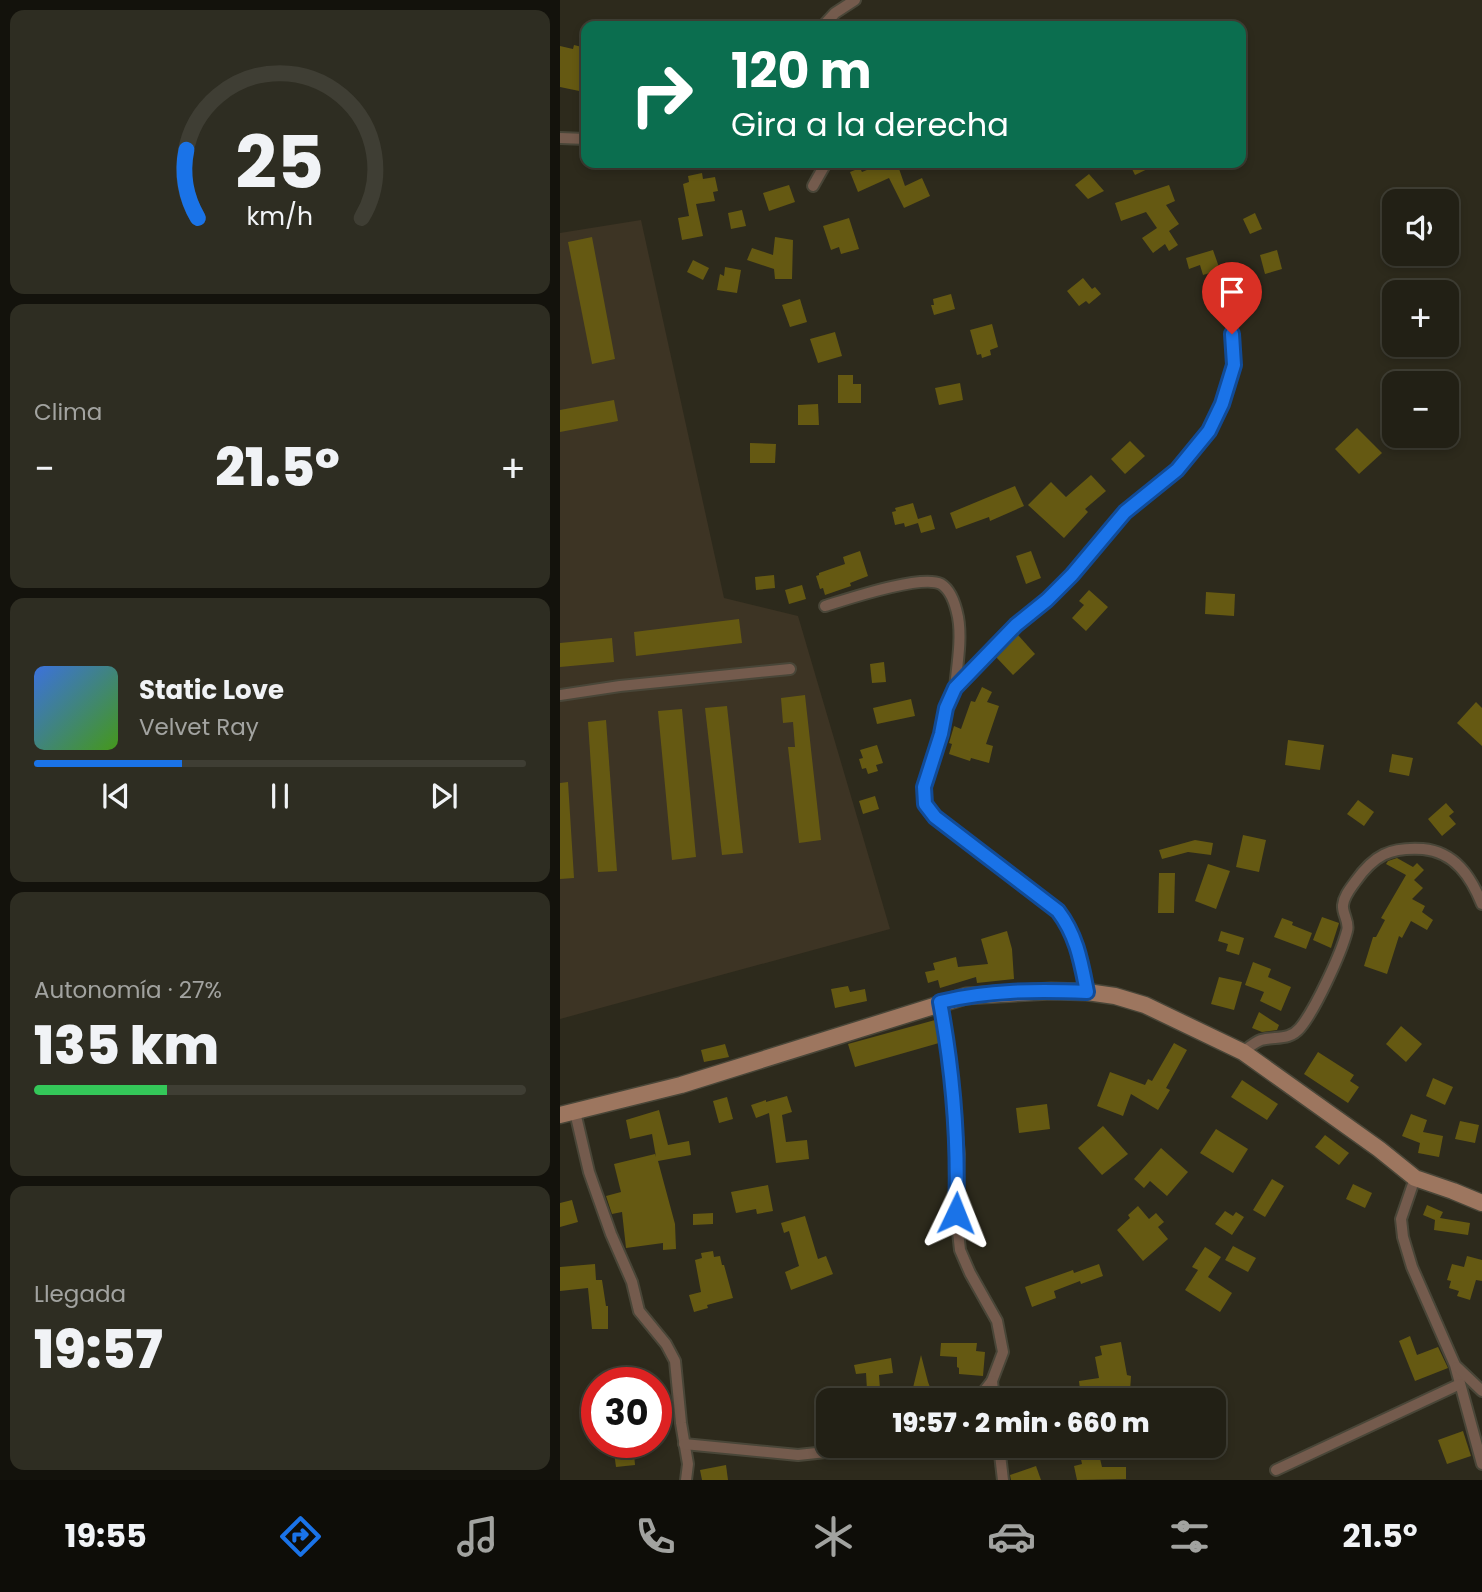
<!DOCTYPE html>
<html lang="es">
<head>
<meta charset="utf-8">
<style>
	body { margin:0; font-family:Poppins,sans-serif; background:#2e2d22; color:#f1f3f6; height:100vh; display:flex; flex-direction:column; font-size:26px; white-space:nowrap }
	* { box-sizing:border-box; margin:0 }
	p { font-size:23px; color:#a2a3a0 }
	.icon { flex:none; width:38px; height:38px; fill:none; stroke:currentColor; stroke-width:2; stroke-linecap:round; stroke-linejoin:round }
	.map { position:relative; flex:1; overflow:hidden }
	.panel { display:flex; flex-direction:column; gap:10px; padding:10px; background:#13120c; width:560px }
	.panel>* { flex:none }
	.hud { position:absolute; left:21px; top:21px; width:665px; height:147px; border-radius:14px; box-shadow:0 4px 10px #0003,0 0 0 2px #3f3e34; background:#0b6e4f; color:#fff; overflow:hidden }
	.buttons { position:absolute; left:822px; top:189px; display:grid; gap:14px }
	.buttons a { display:grid; place-items:center; width:77px; height:77px; border-radius:14px; background:#222015; box-shadow:0 4px 10px #0003,0 0 0 2px #3f3e34; font-size:35px }
	.speed { position:absolute; left:21px; top:1367px; display:flex; gap:14px; font-size:35px; font-weight:700; text-align:center }
	.speed>* { display:grid; place-content:center; width:91px; height:91px; border-radius:50%; background:#222015; box-shadow:0 4px 10px #0003,0 0 0 2px #3f3e34; line-height:1 }
	.speed .limit { border:10px solid #d22; background:#fff; color:#111 }
	.pin { position:absolute; display:grid; place-items:center; width:60px; height:60px; color:#fff; margin:-72px -30px; border-radius:50% 50% 50% 0; rotate:-45deg; box-shadow:0 0 7px #0007 }
	.pin .icon { rotate:45deg }
	.me { position:absolute; width:77px; margin:-38px; rotate:2deg; stroke-linejoin:round; filter:drop-shadow(0 0 5px #0008) }
	.turn { display:flex; align-items:center; gap:24px; height:147px; padding:0 35px; font-size:32px }
	.turn .icon { width:91px; height:91px; stroke-width:2.5 }
	.turn b { display:block; font-size:49px; line-height:60px }
	.big { font-size:52px; font-weight:800; line-height:1.1 }
	.panel .widget { flex:1; display:flex; flex-direction:column; justify-content:center; gap:10px; min-width:0; padding:0 24px; border-radius:14px; background:#2e2d22 }
	.panel .dial { align-items:center; gap:0 }
	.dial svg { height:182px; overflow:visible; fill:none; stroke:#3f3e34; stroke-width:7; stroke-linecap:round; text-anchor:middle }
	.dial text { fill:#f1f3f6; stroke:none }
	.song { display:flex; align-items:center; gap:21px }
	.cover { width:84px; height:84px; border-radius:10px; background:linear-gradient(135deg,hsl(220 70% 55%),hsl(100 70% 35%)) }
	.played { height:7px; border-radius:4px; background:linear-gradient(90deg,#1a73e8 30%,#3f3e34 30%) }
	.keys { display:flex; justify-content:space-around; direction:ltr }
	.heat { display:flex; justify-content:space-between; align-items:center; font-size:38px; direction:ltr }
	.charge { height:10px; border-radius:5px; background:linear-gradient(90deg,#34c759 27%,#3f3e34 0) }
	.trip { position:absolute; left:256px; top:1388px; width:410px; height:70px; border-radius:14px; background:#222015; box-shadow:0 4px 10px #0003,0 0 0 2px #3f3e34; font-weight:800; line-height:70px; text-align:center }
	.menu { display:flex; height:112px; justify-content:space-around; align-items:center; background:#0e0d08; color:#a2a3a0 }
	.menu .icon { width:49px; height:49px }
	.menu .on { color:#1a73e8 }
	.menu b { font-size:32px; color:#f1f3f6 }
	main { display:flex; flex:1; min-height:0 }
	.map>svg:first-child { display:block }
	.industrial { fill:#3d3424 }
	.building { fill:#655912 }
	.lines { fill:none; stroke-linecap:round; stroke-linejoin:round }
	.street-casing { stroke:#494638; stroke-width:14 }
	.secondary-casing { stroke:#494638; stroke-width:19 }
	.street { stroke:#745b4d; stroke-width:10 }
	.secondary { stroke:#9d765f; stroke-width:16 }
	.route-casing { stroke:#114b97; stroke-width:18 }
	.route { stroke:#1a73e8; stroke-width:12 }
</style>
</head>
<body>
<main>
<section class="panel">
<div class="widget dial"><svg viewBox="0 0 100 80">
<path d="M14 69A42 42 0 1 1 86 69"/>
<path d="M14 69A42 42 0 0 1 9 39" stroke="#1a73e8"/>
<text x="50" y="56" font-size="32" font-weight="700">25</text>
<text x="50" y="72" font-size="11">km/h</text>
</svg></div>
<div class="widget"><p>Clima</p>
<div class="heat"><a>−</a><b class="big">21.5°</b><a>+</a></div>
</div>
<div class="widget">
<div class="song"><i class="cover"></i><div><b>Static Love</b><p>Velvet Ray</p></div></div>
<div class="played"></div>
<div class="keys"><svg class="icon" aria-label="previous" viewBox="0 0 24 24"><path d="M18 5L8 12l10 7zM5 5v14"/></svg><svg class="icon" aria-label="pause" viewBox="0 0 24 24"><path d="M8 5v14M16 5v14"/></svg><svg class="icon" aria-label="next" viewBox="0 0 24 24"><path d="M6 5l10 7-10 7zM19 5v14"/></svg></div>
</div>
<div class="widget"><p>Autonomía · 27%</p><b class="big">135 km</b><div class="charge"></div></div>
<div class="widget"><p>Llegada</p><b class="big">19:57</b></div>
</section>
<div class="map">
<svg width="922" height="1480" viewBox="0 0 922 1480">
	<rect width="100%" height="100%" fill="#2d2a1c"/>
	<path class="industrial" d="M81,220L164,598L238,616L330,929L0,1019V233Z"/>
	<g class="building">
		<path d="M14,45L26,48V80L24,92L0,87V46L13,49Z"/>
		<path d="M337,163L345,186L362,178L370,196L344,208L329,178L298,192L290,172L300,168L302,172L319,165L321,168Z"/>
		<path d="M569,163H600L575,175Z"/>
		<path d="M142,173L143,179L155,177L158,191L153,192L155,201L136,204L143,236L122,240L118,218L129,216L123,184L129,182L128,176Z"/>
		<path d="M529,174L544,191L528,199L515,185Z"/>
		<path d="M229,185L235,202L209,211L203,193Z"/>
		<path d="M609,185L615,201L606,205L619,224L609,231L618,245L609,251L605,244L593,253L582,238L597,228L586,212L561,221L555,203Z"/>
		<path d="M182,210L186,226L171,229L168,213Z"/>
		<path d="M695,213L702,229L690,234L683,219Z"/>
		<path d="M289,218L299,249L281,254L279,247L271,250L263,226Z"/>
		<path d="M32,237L55,359L32,364L8,242Z"/>
		<path d="M215,237L233,240L232,279H215L214,269L187,260L192,248L213,255Z"/>
		<path d="M653,250L660,270L643,275L640,265L629,269L626,258Z"/>
		<path d="M717,250L722,269L705,274L700,255Z"/>
		<path d="M133,260L149,268L143,280L127,272Z"/>
		<path d="M165,267L181,270L177,293L157,290L160,274L164,276Z"/>
		<path d="M523,278L532,289L535,287L541,294L529,304L526,301L519,306L507,291Z"/>
		<path d="M391,294L395,309L374,315L371,305H374L373,299Z"/>
		<path d="M240,299L247,322L230,327L222,305Z"/>
		<path d="M432,324L438,347L430,350L431,355L422,358L421,354L417,355L410,330Z"/>
		<path d="M275,332L282,356L258,363L250,339Z"/>
		<path d="M278,375H293V384H301V403H278Z"/>
		<path d="M400,383L403,400L379,405L375,388Z"/>
		<path d="M54,400L58,421L0,432V410Z"/>
		<path d="M258,404L259,425H238V405Z"/>
		<path d="M797,428L822,453L799,474L775,449Z"/>
		<path d="M570,441L585,456L565,474L551,459Z"/>
		<path d="M190,443L216,444L215,463H190Z"/>
		<path d="M531,475L546,491L525,509L528,512L504,538L468,505L491,482L506,497Z"/>
		<path d="M455,486L464,506L430,521L429,517L396,529L390,513Z"/>
		<path d="M353,503L358,519L371,515L375,529L361,533L358,523L345,527L344,523L335,525L332,512L336,511L335,508Z"/>
		<path d="M300,551L308,576L290,583L291,586L265,595L263,588L260,589L256,576L259,575V573L285,564L283,557Z"/>
		<path d="M471,551L481,578L466,584L456,556Z"/>
		<path d="M214,575L215,588L196,590L195,577Z"/>
		<path d="M242,585L246,599L229,604L225,590Z"/>
		<path d="M529,590L548,607L526,631L512,618L524,605L519,601Z"/>
		<path d="M646,592L675,594L674,616L645,614Z"/>
		<path d="M179,619L182,643L76,656L74,632Z"/>
		<path d="M458,635L475,654L453,675L436,657Z"/>
		<path d="M52,638L54,662L0,667V643Z"/>
		<path d="M324,662L326,682L312,683L310,664Z"/>
		<path d="M422,687L432,692L427,702L439,706L426,744L433,746L429,763L411,758L410,761L389,754L392,744L389,743L394,726L401,729L411,701L415,702Z"/>
		<path d="M245,695L261,840L239,843L228,747H235L233,722L223,723L221,698Z"/>
		<path d="M351,699L355,716L317,724L313,708Z"/>
		<path d="M916,702L922,708V746L897,723Z"/>
		<path d="M167,706L183,853L162,855L145,708Z"/>
		<path d="M122,709L136,857L112,860L98,711Z"/>
		<path d="M46,720L57,871L38,872L28,722Z"/>
		<path d="M728,740L764,745L760,770L725,765Z"/>
		<path d="M317,745L323,763L316,765L318,771L308,774L306,768L302,769L299,759L303,758L300,750Z"/>
		<path d="M832,754L853,758L849,776L829,772Z"/>
		<path d="M8,782L14,878L0,879V783Z"/>
		<path d="M315,796L319,809L303,814L299,801Z"/>
		<path d="M798,800L814,812L804,826L787,814Z"/>
		<path d="M886,803L894,812L889,816L896,824L882,836L868,819Z"/>
		<path d="M683,835L706,840L699,872L676,867Z"/>
		<path d="M635,840L653,843L651,855L628,852L602,859L599,850Z"/>
		<path d="M837,858L853,867L857,863L864,870L854,880L863,888L852,899L865,906L862,912L873,920L867,930L851,921L842,938L839,936L827,974L804,966L813,937H816L825,920L821,918L846,875L826,864L828,861Z"/>
		<path d="M648,864L670,871L656,909L635,901Z"/>
		<path d="M599,873H615L614,913H598Z"/>
		<path d="M762,917L779,923L771,948L753,940Z"/>
		<path d="M722,918L733,922L732,925L752,933L746,949L714,937Z"/>
		<path d="M447,931L452,949L454,979L417,983L416,977L380,988L378,980L368,983L365,972L375,970L373,963L396,957L398,967L428,964L421,939Z"/>
		<path d="M661,931L684,938L679,955L666,951L668,944L658,941Z"/>
		<path d="M693,962L711,969L708,977L731,987L721,1011L700,1001L704,992L685,985Z"/>
		<path d="M659,977L682,982L674,1010L651,1004Z"/>
		<path d="M288,986L290,992L305,989L307,1001L275,1008L271,989Z"/>
		<path d="M699,1012L719,1025L717,1030L702,1032L692,1028Z"/>
		<path d="M375,1020L379,1043L295,1067L288,1044Z"/>
		<path d="M841,1026L862,1044L846,1062L826,1044Z"/>
		<path d="M614,1043L627,1050L606,1088L610,1090L598,1110L571,1094L563,1116L537,1106L550,1072L585,1085L588,1079L592,1081Z"/>
		<path d="M165,1044L169,1057L144,1062L141,1050Z"/>
		<path d="M758,1052L794,1075L790,1081L799,1087L788,1103L744,1074Z"/>
		<path d="M873,1078L893,1087L885,1105L866,1096Z"/>
		<path d="M682,1080L718,1104L707,1120L671,1097Z"/>
		<path d="M227,1096L232,1112L222,1115L226,1142L247,1140L249,1159L216,1163L209,1113L196,1118L191,1105L206,1100V1102Z"/>
		<path d="M167,1097L173,1119L159,1123L153,1101Z"/>
		<path d="M487,1104L490,1129L459,1133L456,1108Z"/>
		<path d="M99,1110L108,1145L129,1141L131,1155L98,1161L115,1224L116,1249L103,1250V1243L66,1248L62,1212L52,1214L46,1196L61,1192L54,1164L95,1154L96,1157L92,1134L70,1139L66,1120Z"/>
		<path d="M851,1114L867,1120L863,1132L883,1136L879,1157L858,1153L860,1143L842,1136Z"/>
		<path d="M900,1121L919,1125L915,1143L895,1139Z"/>
		<path d="M543,1126L568,1154L542,1175L518,1148Z"/>
		<path d="M656,1129L688,1149L673,1173L640,1153Z"/>
		<path d="M765,1135L789,1153L779,1165L755,1147Z"/>
		<path d="M601,1148L628,1172L607,1196L590,1181L584,1188L574,1179Z"/>
		<path d="M712,1179L724,1186L705,1217L693,1210Z"/>
		<path d="M793,1184L812,1193L805,1208L786,1199Z"/>
		<path d="M208,1185L213,1211L197,1214L196,1209L176,1213L171,1192Z"/>
		<path d="M12,1200L18,1222L0,1227V1203Z"/>
		<path d="M867,1205L883,1212L880,1218L910,1223L908,1235L874,1230L875,1220L863,1215Z"/>
		<path d="M578,1206L589,1219L596,1213L604,1222L598,1227L608,1239L583,1261L557,1230L570,1218L568,1215Z"/>
		<path d="M665,1211L673,1216L676,1212L684,1217L672,1235L655,1224Z"/>
		<path d="M153,1213V1224L133,1225V1214Z"/>
		<path d="M245,1216L258,1259L266,1256L273,1274L231,1290L225,1272L239,1266L229,1231L224,1233L221,1223Z"/>
		<path d="M673,1246L696,1258L688,1272L665,1260Z"/>
		<path d="M645,1247L661,1257L648,1277L672,1293L660,1312L625,1290L638,1270L632,1267Z"/>
		<path d="M153,1251L154,1257L160,1256L162,1265H164L173,1298L147,1305L148,1308L134,1312L129,1295L141,1292L135,1260L142,1258L141,1253Z"/>
		<path d="M907,1256L922,1260V1281L916,1280L910,1300L897,1296L899,1291L889,1288L891,1281L887,1280L892,1264L904,1267Z"/>
		<path d="M35,1264L36,1280H42L46,1306H48V1329H32L28,1288L0,1291V1267Z"/>
		<path d="M539,1264L543,1276L521,1284L520,1281L494,1291L496,1298L472,1307L465,1287L513,1270L514,1273Z"/>
		<path d="M850,1336L857,1355L878,1347L888,1368L855,1381L839,1341Z"/>
		<path d="M561,1342L567,1375L571,1376L570,1391L543,1393V1395L521,1399L519,1381L539,1378L535,1357L542,1355L540,1346Z"/>
		<path d="M381,1343H417L416,1351L425,1352L423,1376L399,1374V1368L397,1367V1357L380,1356Z"/>
		<path d="M361,1355L368,1382L375,1400H350Z"/>
		<path d="M331,1358L333,1373L319,1375L320,1389L307,1390L306,1373L296,1374L294,1365Z"/>
		<path d="M903,1431L911,1456L887,1464L878,1440Z"/>
		<path d="M73,1443L75,1465L56,1467L53,1445Z"/>
		<path d="M518,1446H537L542,1467H566V1479L517,1480L514,1466L522,1464Z"/>
		<path d="M166,1465L168,1480H142L140,1470Z"/>
		<path d="M476,1466L481,1480H451L450,1475Z"/>
	</g>
	<g class="lines">
		<defs>
			<g id="street">
				<path d="M263,26L275,13L295,0"/>
				<path d="M0,138L26,139"/>
				<path d="M253,186L266,163"/>
				<path d="M265,606C288,599 361,574 381,584C391,590 396,607 398,617C402,639 397,666 395,688"/>
				<path d="M0,695L60,686L230,669"/>
				<path d="M527,992C521,962 517,936 497,911L375,817L365,804L364,787L381,734L386,708L395,688L456,625L487,600L512,575L565,512L617,470L650,431L662,404L674,365L672,334"/>
				<path d="M380,1002L387,1044L399,1154L396,1213L400,1250L410,1273L437,1321L443,1352L432,1381L417,1400"/>
				<path d="M683,1052C688,1048 695,1042 701,1040C716,1036 729,1041 740,1028C755,1010 781,954 787,931C790,922 782,914 783,905C784,896 790,889 795,882C814,855 830,847 863,849C895,852 911,877 922,904"/>
				<path d="M15,1112L29,1172L51,1234L72,1282L79,1311L106,1344L115,1361L121,1423L128,1464L126,1480"/>
				<path d="M855,1178L841,1219L843,1237L852,1267L895,1365L922,1464"/>
				<path d="M897,1367L922,1391"/>
				<path d="M432,1381L434,1400"/>
				<path d="M124,1444L238,1455L322,1446"/>
				<path d="M439,1446L443,1480"/>
				<path d="M716,1470L900,1384"/>
			</g>
			<path id="secondary" d="M0,1115L121,1085L406,996L491,991L527,992L555,996L585,1005L683,1052L819,1149L855,1178L893,1191L922,1203"/>
		</defs>
		<use href="#street" class="street-casing"/>
		<use href="#secondary" class="secondary-casing"/>
		<use href="#street" class="street"/>
		<use href="#secondary" class="secondary"/>
	</g>
	<g class="lines">
		<defs>
			<path id="route" d="M396,1213C399,1141 393,1072 380,1002C428,990 478,990 527,992C521,962 517,936 498,911L375,817L365,804L364,787L381,734L386,708L395,688L456,625L487,600L512,575L565,512L617,470L649,431L662,404L674,365L672,334"/>
		</defs>
		<use href="#route" class="route-casing"/>
		<use href="#route" class="route"/>
	</g>
</svg>
<div class="buttons">
<a><svg class="icon" aria-label="sound" viewBox="0 0 24 24"><path d="M4 9h4l5-4v14l-5-4H4zM17 9q2 3 0 6"/></svg></a>
<a>+</a>
<a>−</a>
</div>
<div class="speed"><div class="limit">30</div></div>
<div class="pin" style="left:672px;top:334px;background:#d93025"><svg class="icon" aria-label="arrive" viewBox="0 0 24 24"><path d="M6 21V4h12l-3 4 3 4H6"/></svg></div>
<svg class="me" style="left:396px;top:1213px" viewBox="-20 -20 40 40"><path d="M0-17L14 15 0 8-14 15z" fill="#1a73e8" stroke="#fff" stroke-width="4"/></svg>
<div class="trip">19:57 · 2 min · 660 m</div>
<div class="hud">
<div class="turn"><svg class="icon" aria-label="right" viewBox="0 0 24 24"><path d="M7 20v-9h11M14 6l5 5-5 5"/></svg><div><b>120 m</b>Gira a la derecha</div></div>
</div>
</div>
</main>
<nav class="menu">
<b>19:55</b>
<svg class="icon on" aria-label="directions" viewBox="0 0 24 24"><path d="M12 3l9 9-9 9-9-9zM9 14v-3h6M13 9l2 2-2 2"/></svg>
<svg class="icon" aria-label="music" viewBox="0 0 24 24"><path d="M9 18V5l10-2v13"/><circle cx="6" cy="18" r="3"/><circle cx="16" cy="16" r="3"/></svg>
<svg class="icon" aria-label="phone" viewBox="0 0 24 24"><path d="M5 4h4l2 5-3 2q2 4 5 5l2-3 5 2v4C11 20 4 13 5 4z"/></svg>
<svg class="icon" aria-label="climate" viewBox="0 0 24 24"><path d="M12 3v18M4 7l16 10M4 17L20 7"/></svg>
<svg class="icon" aria-label="car" viewBox="0 0 24 24"><path d="M5 17H2v-5l4-1 3-4h7l3 4 3 1v5h-3M9 17h6M6 11h13"/><circle cx="7" cy="17" r="2"/><circle cx="17" cy="17" r="2"/></svg>
<svg class="icon" aria-label="filters" viewBox="0 0 24 24"><path d="M4 7h16M4 17h16"/><circle cx="9" cy="7" r="2"/><circle cx="15" cy="17" r="2"/></svg>
<b>21.5°</b>
</nav>
</body>
</html>
